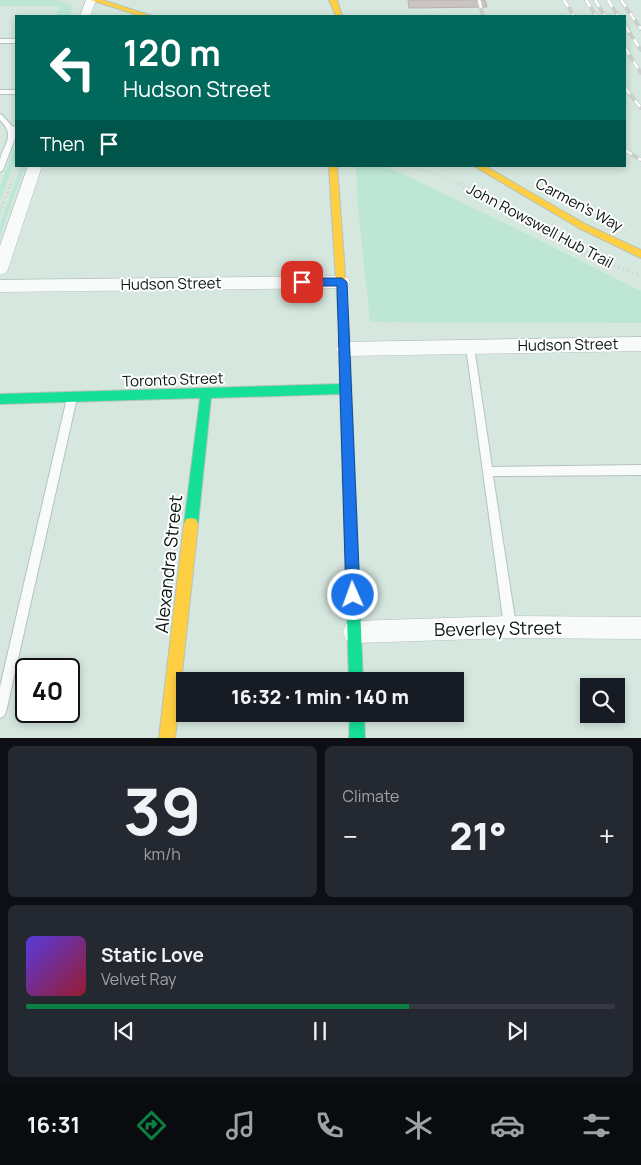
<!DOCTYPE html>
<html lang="en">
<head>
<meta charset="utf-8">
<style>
	body { margin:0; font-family:Manrope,sans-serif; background:#242831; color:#f1f3f6; height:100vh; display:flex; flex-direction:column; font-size:19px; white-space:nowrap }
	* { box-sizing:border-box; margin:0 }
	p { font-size:16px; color:#9ea1a6 }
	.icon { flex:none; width:28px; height:28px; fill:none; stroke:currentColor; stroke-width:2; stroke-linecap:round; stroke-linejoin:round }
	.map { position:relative; height:738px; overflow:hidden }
	.side { display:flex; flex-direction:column; gap:8px; padding:8px; background:#0d0f14; flex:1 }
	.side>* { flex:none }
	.banner { position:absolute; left:15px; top:15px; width:611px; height:152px; border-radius:0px; box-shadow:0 2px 8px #0003; background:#00695c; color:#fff; overflow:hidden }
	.fabs { position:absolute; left:580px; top:678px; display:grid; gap:10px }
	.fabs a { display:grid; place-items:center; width:45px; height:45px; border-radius:0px; background:#171b24; box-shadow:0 2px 8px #0003; font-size:25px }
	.speed { position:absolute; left:15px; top:658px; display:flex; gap:10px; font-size:25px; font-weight:700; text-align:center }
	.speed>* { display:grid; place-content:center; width:65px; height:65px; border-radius:50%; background:#171b24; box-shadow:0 2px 8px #0003; line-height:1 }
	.speed .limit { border:2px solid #111; border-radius:8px; background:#fff; color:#111 }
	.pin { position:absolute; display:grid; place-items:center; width:42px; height:42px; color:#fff; margin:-21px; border-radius:10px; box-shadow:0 2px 8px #0006 }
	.me { position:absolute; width:55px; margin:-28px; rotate:358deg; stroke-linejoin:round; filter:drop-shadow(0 0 4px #0008) }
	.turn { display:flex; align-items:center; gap:18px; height:105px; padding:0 25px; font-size:22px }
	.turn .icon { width:65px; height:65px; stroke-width:2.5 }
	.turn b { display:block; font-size:35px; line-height:42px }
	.then { display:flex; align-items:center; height:48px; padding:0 25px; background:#0003; gap:10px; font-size:19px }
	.big { font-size:38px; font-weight:800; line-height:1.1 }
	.side .widget { flex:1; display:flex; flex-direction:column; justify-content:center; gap:8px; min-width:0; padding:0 18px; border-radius:8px; background:#242831 }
	.side .dial { align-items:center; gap:0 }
	.dial b { font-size:65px; line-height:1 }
	.song { display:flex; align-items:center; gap:15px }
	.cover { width:60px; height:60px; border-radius:8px; background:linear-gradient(135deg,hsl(250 70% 55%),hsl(350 70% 35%)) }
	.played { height:5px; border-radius:2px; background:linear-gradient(90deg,#0b8043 65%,#363941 65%) }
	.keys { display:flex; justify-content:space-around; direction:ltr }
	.heat { display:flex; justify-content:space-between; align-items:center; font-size:28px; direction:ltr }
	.side .tiles { flex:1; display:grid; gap:8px; grid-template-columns:1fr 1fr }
	.widget:last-child { grid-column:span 2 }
	.trip { position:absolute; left:176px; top:672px; width:288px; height:50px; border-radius:0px; background:#171b24; box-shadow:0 2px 8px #0003; font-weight:800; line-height:50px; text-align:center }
	.tab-bar { display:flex; height:80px; justify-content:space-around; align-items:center; background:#090b0e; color:#9ea1a6 }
	.tab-bar .icon { width:35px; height:35px }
	.tab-bar .current { color:#0b8043 }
	.tab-bar b { font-size:22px; color:#f1f3f6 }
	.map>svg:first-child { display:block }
	.green { fill:#bde6d4 }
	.building { fill:#ccc4c0; stroke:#b1b3af }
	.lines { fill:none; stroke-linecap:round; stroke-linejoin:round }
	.lane-casing { stroke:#b5c3bc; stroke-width:2 }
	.street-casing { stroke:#b5c3bc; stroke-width:1 }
	.fast-casing { stroke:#b5c3bc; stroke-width:2 }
	.slow-casing { stroke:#b5c3bc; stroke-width:2 }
	.path-far1 { stroke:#ccd0ce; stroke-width:2.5; stroke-dasharray:0.5 2.5; stroke-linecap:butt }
	.path { stroke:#ccd0ce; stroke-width:3; stroke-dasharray:1 4; stroke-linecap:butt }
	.lane { fill:#f9fbfa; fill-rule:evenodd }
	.street { fill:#f9fbfa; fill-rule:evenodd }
	.fast { fill:#16e098; fill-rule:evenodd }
	.slow { fill:#ffcf43; fill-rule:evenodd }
	.rail-casing { stroke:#cbd0ce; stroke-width:4 }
	.rail { stroke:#fff; stroke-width:2.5; stroke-dasharray:8; stroke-linecap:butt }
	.route { fill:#1a73e8; stroke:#114b97 }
	.labels { text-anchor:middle; stroke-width:4; stroke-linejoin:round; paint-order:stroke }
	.street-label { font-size:15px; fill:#09140f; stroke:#fff }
	.near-street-label { font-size:18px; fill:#09140f; stroke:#fff }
</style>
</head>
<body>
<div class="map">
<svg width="641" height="738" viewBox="0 0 641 738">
	<rect width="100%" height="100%" fill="#d5e7de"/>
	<g class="green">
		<path d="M0,0H55L69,4L72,10L69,16H56L59,6H0Z"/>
		<path d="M16,143V158L0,201V186Z"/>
		<path d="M21,166H25L0,236V224Z"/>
		<path d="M356,166H386L529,235L641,291V323L370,322L358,207Z"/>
	</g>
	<path class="building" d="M408,0H485L487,7L409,8Z"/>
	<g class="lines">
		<defs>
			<g id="lane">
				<rect x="0" y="39" width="16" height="4"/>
				<rect x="0" y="90" width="16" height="4"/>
				<path d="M0,114L2,115L13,127L16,126V136L3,170L0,172C0,168 0,164 0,160C4,143 16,136 0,120Z"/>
				<path d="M470,343L473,344L474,347L492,467L641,465V475L493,476L516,626L514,630L510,632L506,630L504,626L466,347L467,344Z"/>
				<path d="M72,394L75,395L77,398L6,712L4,716L0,718V687L67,398L69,395Z"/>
			</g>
			<g id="street">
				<path d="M86,0H96L90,16H80Z"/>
				<path d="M28,166H42L8,269L6,273L0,275V246Z"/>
				<path d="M342,276L348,278L350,282L348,286L342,288L0,292V280Z"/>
				<path d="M641,337V351L345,356L339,354L336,349L339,344L345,342Z"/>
				<path d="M510,616L641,617V639L510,638L354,643L346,640L343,632L346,624L354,621Z"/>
			</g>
			<g id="fast">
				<path d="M344,325L348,326L349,329L363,681H349L340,394L211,398L198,524L196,529L191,530L186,529L184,524L200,398L0,404V394L340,384L339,329L340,326Z"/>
				<path d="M350,714H364L365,738H349Z"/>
			</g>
			<g id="slow">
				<path d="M91,0H102L152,16H141Z"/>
				<path d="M329,0H337L342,16H336Z"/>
				<path d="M329,166H337L349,329L348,332H340L339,329Z"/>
				<path d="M474,166H485L585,224L641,250V258L579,228Z"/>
				<path d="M191,518L196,519L198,524L175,738H159L184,524L186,519Z"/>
			</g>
		</defs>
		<use href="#lane" class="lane-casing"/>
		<use href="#street" class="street-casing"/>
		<use href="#fast" class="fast-casing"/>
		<use href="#slow" class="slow-casing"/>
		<g class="path-far1">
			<path d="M59,0L70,3L75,9"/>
			<path d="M410,166L449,179L461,185"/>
			<path d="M10,185L14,175"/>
		</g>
		<g class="path">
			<path d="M459,184L611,265L641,276"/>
			<path d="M0,212L11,184"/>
		</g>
		<use href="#lane" class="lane"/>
		<use href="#street" class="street"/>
		<use href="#fast" class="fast"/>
		<use href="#slow" class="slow"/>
		<defs>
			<g id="rail">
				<path d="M479,0L483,16"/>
				<path d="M564,0L574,16"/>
				<path d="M586,0L596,16"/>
				<path d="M595,0L605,16"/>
				<path d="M608,0L618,16"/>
				<path d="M621,0L641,29"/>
				<path d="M625,26L641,50"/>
				<path d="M625,48L641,73"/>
				<path d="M625,88L641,108"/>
				<path d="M625,150L641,160"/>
			</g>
		</defs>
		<use href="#rail" class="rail-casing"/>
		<use href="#rail" class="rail"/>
	</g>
	<path class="route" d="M302,278H342L347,282L360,595L358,600L353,602L348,600L346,595L337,286H302L297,282Z"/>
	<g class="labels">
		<g class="street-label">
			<text transform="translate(579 205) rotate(28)" y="5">Carmen's Way</text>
			<text transform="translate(540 226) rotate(28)" y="5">John Rowswell Hub Trail</text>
			<text transform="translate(171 284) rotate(-1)" y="5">Hudson Street</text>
			<text transform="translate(568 345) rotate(-1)" y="5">Hudson Street</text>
			<text transform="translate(173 380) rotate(-2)" y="5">Toronto Street</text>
		</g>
		<g class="near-street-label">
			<text transform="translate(169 564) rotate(-84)" y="6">Alexandra Street</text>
			<text transform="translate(498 629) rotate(-1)" y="6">Beverley Street</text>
		</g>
	</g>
</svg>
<div class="fabs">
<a><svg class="icon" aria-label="search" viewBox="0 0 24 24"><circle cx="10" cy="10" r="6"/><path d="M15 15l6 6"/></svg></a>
</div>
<div class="speed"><div class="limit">40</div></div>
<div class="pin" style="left:302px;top:282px;background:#d93025"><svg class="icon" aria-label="arrive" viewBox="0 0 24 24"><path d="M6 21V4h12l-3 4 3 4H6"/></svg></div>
<svg class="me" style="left:353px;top:595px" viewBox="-20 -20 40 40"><circle r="17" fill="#1a73e8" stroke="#fff" stroke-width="3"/><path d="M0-11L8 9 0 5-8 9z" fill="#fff"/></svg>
<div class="trip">16:32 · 1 min · 140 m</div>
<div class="banner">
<div class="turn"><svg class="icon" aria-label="left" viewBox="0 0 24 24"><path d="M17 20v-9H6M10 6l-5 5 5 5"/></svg><div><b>120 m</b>Hudson Street</div></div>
<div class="then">Then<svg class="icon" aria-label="arrive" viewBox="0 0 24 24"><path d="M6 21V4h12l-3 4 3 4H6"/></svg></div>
</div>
</div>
<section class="side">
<div class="tiles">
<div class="widget dial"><b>39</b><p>km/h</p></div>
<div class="widget"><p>Climate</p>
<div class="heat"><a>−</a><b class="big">21°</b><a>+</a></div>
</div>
<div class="widget">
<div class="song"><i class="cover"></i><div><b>Static Love</b><p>Velvet Ray</p></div></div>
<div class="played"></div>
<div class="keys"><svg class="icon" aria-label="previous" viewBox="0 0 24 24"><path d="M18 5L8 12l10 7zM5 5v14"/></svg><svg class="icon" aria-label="pause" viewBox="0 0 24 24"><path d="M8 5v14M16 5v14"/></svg><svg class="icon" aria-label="next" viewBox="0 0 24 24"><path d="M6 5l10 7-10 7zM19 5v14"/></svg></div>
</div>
</div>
</section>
<nav class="tab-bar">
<b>16:31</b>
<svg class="icon current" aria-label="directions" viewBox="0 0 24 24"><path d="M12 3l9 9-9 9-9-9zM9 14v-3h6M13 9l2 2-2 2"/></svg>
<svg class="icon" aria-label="music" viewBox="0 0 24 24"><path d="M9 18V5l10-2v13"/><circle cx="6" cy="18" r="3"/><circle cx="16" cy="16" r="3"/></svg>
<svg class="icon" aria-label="phone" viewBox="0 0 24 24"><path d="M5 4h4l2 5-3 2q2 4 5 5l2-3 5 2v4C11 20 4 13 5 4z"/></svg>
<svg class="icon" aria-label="climate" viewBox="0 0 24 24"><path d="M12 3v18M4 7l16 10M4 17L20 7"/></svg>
<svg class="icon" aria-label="car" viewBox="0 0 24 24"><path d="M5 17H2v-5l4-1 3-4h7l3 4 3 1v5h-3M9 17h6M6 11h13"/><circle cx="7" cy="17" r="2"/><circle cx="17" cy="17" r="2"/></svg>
<svg class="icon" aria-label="filters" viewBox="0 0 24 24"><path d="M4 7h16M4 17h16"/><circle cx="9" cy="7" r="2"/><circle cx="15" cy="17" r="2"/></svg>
</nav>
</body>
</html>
